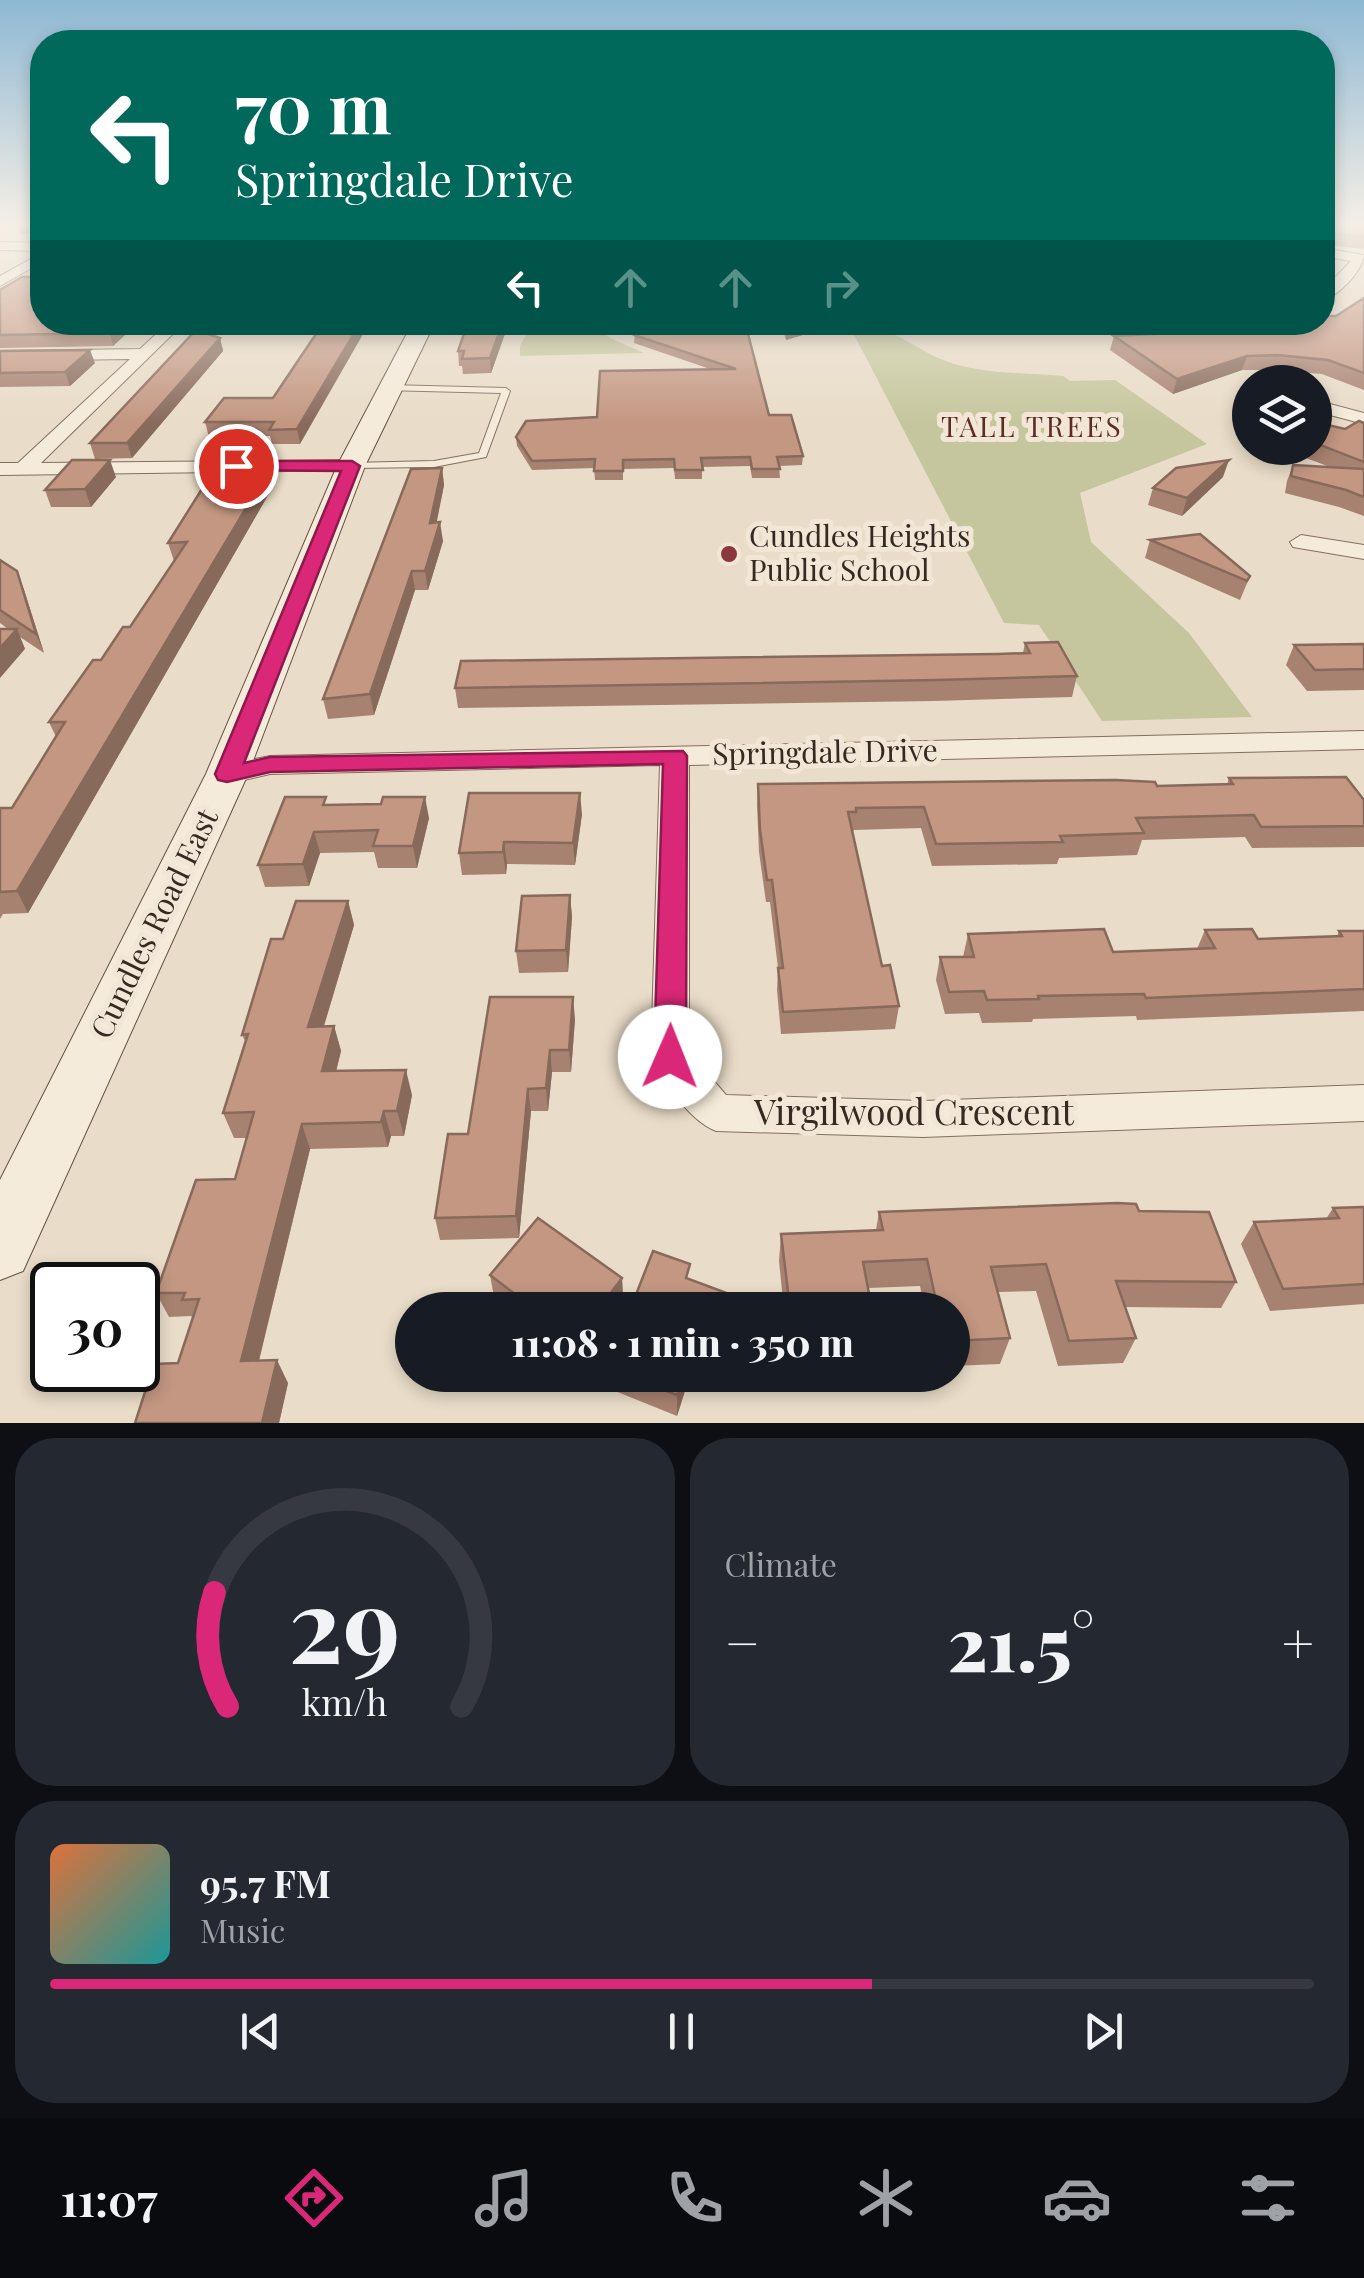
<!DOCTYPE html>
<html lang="en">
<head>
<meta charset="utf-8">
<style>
	body { margin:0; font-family:"Playfair Display",serif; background:#242831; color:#f1f3f6; height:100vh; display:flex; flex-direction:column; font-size:38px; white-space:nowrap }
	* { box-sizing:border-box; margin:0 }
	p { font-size:32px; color:#9ea1a6 }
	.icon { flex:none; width:55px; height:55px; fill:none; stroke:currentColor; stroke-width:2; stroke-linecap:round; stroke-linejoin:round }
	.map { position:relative; height:1423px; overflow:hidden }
	.details { display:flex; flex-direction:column; gap:15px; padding:15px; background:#0d0f14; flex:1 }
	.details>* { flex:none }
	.hud { position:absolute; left:30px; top:30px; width:1305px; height:305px; border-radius:40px; box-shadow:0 5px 15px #0003; background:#00695c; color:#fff; overflow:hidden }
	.controls { position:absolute; left:1232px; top:365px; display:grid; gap:20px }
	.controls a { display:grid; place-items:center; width:100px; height:100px; border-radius:50%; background:#171b24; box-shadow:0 5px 15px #0003; font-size:50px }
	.speed { position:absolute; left:30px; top:1262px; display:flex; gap:20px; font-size:50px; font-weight:700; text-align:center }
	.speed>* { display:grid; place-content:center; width:130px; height:130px; border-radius:50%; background:#171b24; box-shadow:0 5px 15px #0003; line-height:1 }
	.speed .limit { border:5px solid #111; border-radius:15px; background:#fff; color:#111 }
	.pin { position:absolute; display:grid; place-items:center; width:85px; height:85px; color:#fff; margin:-42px; border:5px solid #fff; border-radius:50%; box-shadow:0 2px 10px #0007 }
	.me { position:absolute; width:110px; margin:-55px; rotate:1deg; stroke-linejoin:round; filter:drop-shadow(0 0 8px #0008) }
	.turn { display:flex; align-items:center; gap:35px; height:210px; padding:0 40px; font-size:45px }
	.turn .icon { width:130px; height:130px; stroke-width:2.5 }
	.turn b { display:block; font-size:70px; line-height:85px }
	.lanes { display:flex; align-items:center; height:95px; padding:0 40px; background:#0003; justify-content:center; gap:50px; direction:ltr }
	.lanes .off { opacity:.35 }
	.big { font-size:75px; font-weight:800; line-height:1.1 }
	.details .widget { flex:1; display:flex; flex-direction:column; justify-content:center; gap:15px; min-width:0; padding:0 35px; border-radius:40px; background:#242831 }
	.details .dial { align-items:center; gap:0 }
	.dial svg { height:260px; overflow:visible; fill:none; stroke:#363941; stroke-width:7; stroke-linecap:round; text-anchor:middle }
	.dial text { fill:#f1f3f6; stroke:none }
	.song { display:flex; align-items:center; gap:30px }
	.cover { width:120px; height:120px; border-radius:15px; background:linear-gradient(135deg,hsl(20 70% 55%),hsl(180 70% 35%)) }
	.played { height:10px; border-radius:5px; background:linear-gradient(90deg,#db2777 65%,#363941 65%) }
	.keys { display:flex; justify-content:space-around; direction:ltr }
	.heat { display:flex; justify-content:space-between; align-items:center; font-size:55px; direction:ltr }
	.details .tiles { flex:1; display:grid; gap:15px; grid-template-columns:1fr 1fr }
	.widget:last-child { grid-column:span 2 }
	.trip { position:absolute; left:395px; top:1292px; width:575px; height:100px; border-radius:50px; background:#171b24; box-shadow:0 5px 15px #0003; font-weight:800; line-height:100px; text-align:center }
	.dock { display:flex; height:160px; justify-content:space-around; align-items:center; background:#090b0e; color:#9ea1a6 }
	.dock .icon { width:70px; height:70px }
	.dock .current { color:#db2777 }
	.dock b { font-size:45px; color:#f1f3f6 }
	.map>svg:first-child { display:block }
	.green { fill:#c5c69d }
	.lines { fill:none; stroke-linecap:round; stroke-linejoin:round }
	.lane-casing { stroke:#836f5f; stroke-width:2 }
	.street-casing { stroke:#836f5f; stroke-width:2 }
	.secondary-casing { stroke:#655142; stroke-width:2 }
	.lane { fill:#f5ebda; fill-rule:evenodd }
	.street { fill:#f5ebda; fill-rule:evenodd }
	.secondary { fill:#f5ebda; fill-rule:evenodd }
	.wall { fill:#a88270 }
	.shaded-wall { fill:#886a5b }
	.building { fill:#c39782; stroke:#886a5b; stroke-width:2.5 }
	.route { fill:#db2777; stroke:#8e194d; stroke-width:2.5 }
	.poi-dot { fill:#8c363e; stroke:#f2e7d7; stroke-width:4 }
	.labels { text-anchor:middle; stroke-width:10; stroke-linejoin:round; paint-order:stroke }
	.far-neighbourhood-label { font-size:28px; letter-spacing:2.5px; fill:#5d2c25; stroke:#f2e7d7 }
	.poi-label { font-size:30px; fill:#362921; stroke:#f2e7d7; text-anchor:start }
	.street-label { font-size:30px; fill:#362921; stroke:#f2e7d7 }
	.near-street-label { font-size:35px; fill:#362921; stroke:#f2e7d7 }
</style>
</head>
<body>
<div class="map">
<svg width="1364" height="1423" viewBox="0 0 1364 1423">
	<rect width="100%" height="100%" fill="#e9dcc8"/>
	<g class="green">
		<path d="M533,322L601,323L598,328L610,338L644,353L520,356V346Z"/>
		<path d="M848,323C894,322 918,356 962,366C994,374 1030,373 1063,376L1070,381L1115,380L1207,444L1080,493L1091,542L1189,633L1252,717L1102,721L1039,625L1004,623Z"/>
	</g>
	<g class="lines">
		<defs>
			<path id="lane" d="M388,385L506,388L510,391L486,457L434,467L348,468L346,466L351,463L434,461L479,453L501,393L385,390L384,388Z"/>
			<g id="street">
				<path d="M0,242L42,243V251L0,250Z"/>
				<path d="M1322,248L1364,255C1361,274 1340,293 1322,302V291L1351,261L1322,256Z"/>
				<path d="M42,253V262L0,286V276Z"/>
				<path d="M169,322H185L41,463L351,460L358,462V470L0,475V463H18L130,359L0,361V351L140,349Z"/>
				<path d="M693,322H739C729,329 703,329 693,322Z"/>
				<path d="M1017,322H1034L1036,325L1028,330Z"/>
				<path d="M1315,400L1364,413V424L1315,411Z"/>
				<path d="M1301,535L1364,545V559L1293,547L1290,542Z"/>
				<path d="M1364,731V749L689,765V1052L726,1095L923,1101L1364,1085V1121L923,1137L716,1131C690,1121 663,1082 651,1057L660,765L270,774L227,784L217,781L212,774L217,767L270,756Z"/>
			</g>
			<path id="secondary" d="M413,322H435L365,466L248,774L23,1271L0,1280V1180L206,774L337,466Z"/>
		</defs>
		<use href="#lane" class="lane-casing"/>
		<use href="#street" class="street-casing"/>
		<use href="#secondary" class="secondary-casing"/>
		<use href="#lane" class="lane"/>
		<use href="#street" class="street"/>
		<use href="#secondary" class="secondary"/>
	</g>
	<g class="wall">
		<path d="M17,225H42V238H32L31,234H20Z"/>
		<path d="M1322,225H1364V249L1328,245L1322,239Z"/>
		<path d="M31,277L138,323L113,346L0,348V290Z"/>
		<path d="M1364,298V390L1322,374L1274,370H1242L1173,394L1110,350L1114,336H1126L1101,322H1322L1336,316Z"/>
		<path d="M324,322L300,444H272L270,436L209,437L205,422L273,398Z"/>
		<path d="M468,322H517L515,327L507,328L491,373L463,374L462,366H459L458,351Z"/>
		<path d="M780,322H817L809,333L786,340Z"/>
		<path d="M747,330L769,415L803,456L802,465L779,466L780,478H752L750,466L702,467V479H675L674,468L623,469V480H595L594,468L532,470L517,446L516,437L597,417L713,370L634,343L635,332Z"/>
		<path d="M220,338L223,351L132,458L95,459L90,443Z"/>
		<path d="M0,351L95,363L70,386L0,387Z"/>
		<path d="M1315,422L1345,429L1364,423V516L1339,507L1285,493L1287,481L1293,465L1330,467L1279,448H1315Z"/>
		<path d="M442,468L444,485L436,523L443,541L428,590H415L374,715L328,719L323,699Z"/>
		<path d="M267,473L271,490L28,913L3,914L0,919V808H12L56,737L49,722L101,660L130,627L174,561L168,543Z"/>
		<path d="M116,477L91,507H51L45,490Z"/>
		<path d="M1223,477L1182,516L1148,505L1153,488Z"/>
		<path d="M1150,540L1250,576L1240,600L1145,558Z"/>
		<path d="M0,560L17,571L24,590L44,653L20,637L25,649L8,629L0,623Z"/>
		<path d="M1025,643L1077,676L1072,697L934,701L458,708L455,688L1023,653Z"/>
		<path d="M1364,644V690L1307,691L1286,665L1294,645Z"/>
		<path d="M1229,778L1364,800V847L1252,848L1245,837L1142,840L1137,855L1059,858L1057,864L932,866L921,828L854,830L852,833L882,966L899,1006L895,1029L781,1034L777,990L778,968L770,902H766L759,852L757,805L758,784L1157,786L1227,785Z"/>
		<path d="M328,804L429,818L417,868H378L374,852L320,853L309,886L265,887L258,865Z"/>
		<path d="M582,814L575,865L507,864L506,874L462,875L459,853Z"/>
		<path d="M570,895L572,917L568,972L519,973L516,951Z"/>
		<path d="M348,901L354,925L324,1026H334L341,1051L336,1071L412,1095L404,1136H391L388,1147L310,1149L259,1361L288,1383L279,1423H135L178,1363L193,1318L191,1316L169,1317L156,1293L235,1179L247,1138H234L223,1113L246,1043L242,1035L283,939Z"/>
		<path d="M1205,930L1258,939L1337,936L1339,931H1364V1011L1137,1020L1136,1016L1033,1019L1032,1022L982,1023L979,1013L945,1014L936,980L940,957H963L968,934L1113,952L1197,949Z"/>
		<path d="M575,1019L571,1072H552L548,1111H531L519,1238L440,1240L435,1218L468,1134Z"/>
		<path d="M1364,1207V1304L1270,1311L1241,1244L1254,1222L1326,1219L1333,1208Z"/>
		<path d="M1139,1211L1236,1282L1221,1308L1125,1307L1136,1338L1123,1363L1058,1366L1036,1291L998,1292L1010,1338L1000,1364L952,1366V1310H925L920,1286L868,1288L871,1304L870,1310H784L779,1261L781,1234L876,1230L879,1212Z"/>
		<path d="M490,1275L622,1278L623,1299L615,1310H512L494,1297Z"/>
		<path d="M608,1375H690L677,1416L610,1389Z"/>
		<path d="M696,1375H721L719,1384Z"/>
	</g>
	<g class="shaded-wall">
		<path d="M121,322L138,323L113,346L110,333Z"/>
		<path d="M361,322H370L300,444L297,429Z"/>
		<path d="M503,322H507V328L491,373L490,358Z"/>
		<path d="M800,322H817L809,333L786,340L787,326Z"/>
		<path d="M220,338L223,351L132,458L127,443Z"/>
		<path d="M90,350L95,363L70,386L65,372Z"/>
		<path d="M1247,356L1242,370L1173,394L1177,379Z"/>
		<path d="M110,460L116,477L91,507L85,489Z"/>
		<path d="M1229,460L1223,477L1182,516L1187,498Z"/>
		<path d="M442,468L444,485L433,541L430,523Z"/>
		<path d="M267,473L271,490L28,913L17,891Z"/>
		<path d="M440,522L443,541L428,590L425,571Z"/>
		<path d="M17,571L24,590L44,653L36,634Z"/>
		<path d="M412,571L415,590L374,715L370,694Z"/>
		<path d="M17,629L25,649L0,678V648Z"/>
		<path d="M580,793L582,814L575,865L573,843Z"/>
		<path d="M425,797L429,818L417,868L413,846Z"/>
		<path d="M314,832L320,853L309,886L303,864Z"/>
		<path d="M504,842L507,864L506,874L503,852Z"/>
		<path d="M570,895L572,917L568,972L566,950Z"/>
		<path d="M348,901L354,925L316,1052L308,1027Z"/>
		<path d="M573,997L575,1019L571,1072L569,1050Z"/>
		<path d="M334,1026L341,1051L330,1096L322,1071Z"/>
		<path d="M550,1050L552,1072L548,1111L546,1088Z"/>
		<path d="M406,1070L412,1095L404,1136L397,1111Z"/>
		<path d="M528,1089L531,1111L519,1238L516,1216Z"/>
		<path d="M384,1111L391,1136L388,1147L381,1122Z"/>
		<path d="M302,1124L310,1149L253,1384L241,1361Z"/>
		<path d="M622,1278L623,1299L615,1310H598Z"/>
		<path d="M277,1360L288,1383L279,1423H262Z"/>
		<path d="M684,1375H690L677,1416V1395Z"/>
	</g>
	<g class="building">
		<path d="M1324,225H1364V237L1332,233Z"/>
		<path d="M42,268V322H121L110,333L0,335V290L22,277H31Z"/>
		<path d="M1364,298V373L1328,360L1278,355L1247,356L1177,379L1114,336L1153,334L1130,322H1322V316H1336Z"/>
		<path d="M324,322H361L297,429L269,430L274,422H205L224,398H273Z"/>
		<path d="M468,322H503L490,358L462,359L464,351H458Z"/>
		<path d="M196,330L220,338L127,443H90Z"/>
		<path d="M747,330L769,415H791L803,456L777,457L780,469H752L750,457L701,458L703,470H675L674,459L623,460V471H594L595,459L532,461L516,437L526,421L597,417L600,371L736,369L634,335L635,332Z"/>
		<path d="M90,350L65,372L0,373V351Z"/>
		<path d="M1359,421L1364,423V462L1315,443V422L1345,429Z"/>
		<path d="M72,460H110L85,489L45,490Z"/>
		<path d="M1229,460L1187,498L1153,488L1176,468Z"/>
		<path d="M1293,465L1364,469V497L1346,490L1291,476Z"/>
		<path d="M442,468L430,523L440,522L425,571H412L370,694L323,699L411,469Z"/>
		<path d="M212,473H267L17,891L0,892V808H12L65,722H49L93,660H101L123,627H130L187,542L168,543Z"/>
		<path d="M1200,534L1250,576L1247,581L1150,540Z"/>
		<path d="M0,560L17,571L36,634L0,610Z"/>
		<path d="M0,629H17L0,648Z"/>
		<path d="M1058,642L1077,676L938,680L455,688L461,661L997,654L1030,653L1025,643Z"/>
		<path d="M1364,644V669L1315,670L1294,645Z"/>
		<path d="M1346,777L1364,800V826L1261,827L1254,815L1136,818L1144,833L1060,836L1063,842L936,844L924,807L856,808V812H848L882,966L890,965L899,1006L783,1012L778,968H783L772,880H767L760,830L758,784L1116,780L1155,782L1157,786L1233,784L1229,778Z"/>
		<path d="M469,793H580L573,843L504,842L503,852L459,853Z"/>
		<path d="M285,797H326L323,805L381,804L383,797H425L413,846H373L378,830L314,832L303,864L258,865Z"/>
		<path d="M570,895L566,950L516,951L522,896Z"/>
		<path d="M296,901H348L308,1027L334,1026L322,1071L406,1070L397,1111H384L381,1122L302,1124L241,1361L277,1360L262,1423H135L154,1364L178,1363L199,1299L182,1300L185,1293H156L196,1180L235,1179L254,1112L223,1113L248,1034L242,1035L271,939H283Z"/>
		<path d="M1104,929L1113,952L1215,948L1205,930L1252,929L1258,939L1342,936L1339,931H1364V989L1146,998L1144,994L1038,996L1039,999L987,1000L984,991L949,992L940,957H974L968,934Z"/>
		<path d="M490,997H573L569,1050H550L546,1088L528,1089L516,1216L435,1218L448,1134H468Z"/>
		<path d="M1117,1203L1136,1204L1139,1211L1209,1212L1236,1282L1116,1281L1136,1338L1069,1341L1046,1264L991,1267L1010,1338L952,1341V1310H938L927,1259L863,1262L871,1304L790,1308L781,1234L883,1230L879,1212Z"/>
		<path d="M1364,1207V1284L1283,1289L1254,1222L1339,1218L1333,1208Z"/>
		<path d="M538,1218L622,1278L598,1310H536L490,1275Z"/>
		<path d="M653,1251L690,1264L686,1278L740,1298L736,1310H630Z"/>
		<path d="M625,1375H684L677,1395Z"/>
	</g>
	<linearGradient id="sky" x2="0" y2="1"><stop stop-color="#8eb8d4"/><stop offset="0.53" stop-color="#f5efe6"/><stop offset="1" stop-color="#f5efe6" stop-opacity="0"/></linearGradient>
	<rect width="1364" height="424" fill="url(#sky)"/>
	<path class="route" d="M236,461H352L360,466L244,763L270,757L683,751L687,756L686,1057L682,1066L670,1070L659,1066L654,1057L663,764L270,772L227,782L218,780L215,774L341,471L231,470L228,466Z"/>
	<circle class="poi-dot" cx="729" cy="554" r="10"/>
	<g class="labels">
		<g class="far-neighbourhood-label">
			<text x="1032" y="437">TALL TREES</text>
		</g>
		<g class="poi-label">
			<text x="749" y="547">Cundles Heights<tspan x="749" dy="34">Public School</tspan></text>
		</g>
		<g class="street-label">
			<text transform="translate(825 753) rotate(-1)" y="10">Springdale Drive</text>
			<text transform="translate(155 924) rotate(-64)" y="10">Cundles Road East</text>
		</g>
		<g class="near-street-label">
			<text x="914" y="1125">Virgilwood Crescent</text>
		</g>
	</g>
</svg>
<div class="controls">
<a><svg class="icon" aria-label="layers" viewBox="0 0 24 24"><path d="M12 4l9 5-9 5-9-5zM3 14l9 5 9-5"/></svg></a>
</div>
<div class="speed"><div class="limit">30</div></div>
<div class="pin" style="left:236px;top:466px;background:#d93025"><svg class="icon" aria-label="arrive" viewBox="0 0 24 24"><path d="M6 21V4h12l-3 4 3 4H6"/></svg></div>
<svg class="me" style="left:670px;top:1057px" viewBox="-20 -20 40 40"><circle r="19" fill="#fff"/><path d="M0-13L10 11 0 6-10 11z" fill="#db2777"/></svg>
<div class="trip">11:08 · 1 min · 350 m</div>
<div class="hud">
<div class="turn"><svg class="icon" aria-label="left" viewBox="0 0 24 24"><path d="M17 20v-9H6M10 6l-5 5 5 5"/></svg><div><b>70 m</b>Springdale Drive</div></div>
<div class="lanes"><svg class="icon" aria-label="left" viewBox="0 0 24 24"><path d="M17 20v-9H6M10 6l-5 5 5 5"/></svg><svg class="icon off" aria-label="ahead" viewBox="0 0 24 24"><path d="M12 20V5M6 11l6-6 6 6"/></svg><svg class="icon off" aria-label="ahead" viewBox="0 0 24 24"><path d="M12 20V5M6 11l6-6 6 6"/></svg><svg class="icon off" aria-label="right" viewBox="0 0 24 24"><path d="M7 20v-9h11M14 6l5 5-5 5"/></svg></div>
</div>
</div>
<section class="details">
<div class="tiles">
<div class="widget dial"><svg viewBox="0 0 100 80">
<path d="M14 69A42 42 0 1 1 86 69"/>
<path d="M14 69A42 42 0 0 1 10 34" stroke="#db2777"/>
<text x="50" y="56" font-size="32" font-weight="700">29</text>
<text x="50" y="72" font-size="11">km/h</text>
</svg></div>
<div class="widget"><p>Climate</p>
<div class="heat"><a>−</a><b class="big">21.5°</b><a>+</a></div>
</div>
<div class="widget">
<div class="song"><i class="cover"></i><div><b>95.7 FM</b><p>Music</p></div></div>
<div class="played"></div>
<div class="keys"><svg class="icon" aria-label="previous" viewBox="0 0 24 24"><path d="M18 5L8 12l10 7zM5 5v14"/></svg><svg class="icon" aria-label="pause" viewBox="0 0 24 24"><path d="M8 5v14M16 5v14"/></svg><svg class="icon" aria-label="next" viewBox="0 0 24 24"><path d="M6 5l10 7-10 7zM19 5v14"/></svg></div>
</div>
</div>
</section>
<nav class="dock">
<b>11:07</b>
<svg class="icon current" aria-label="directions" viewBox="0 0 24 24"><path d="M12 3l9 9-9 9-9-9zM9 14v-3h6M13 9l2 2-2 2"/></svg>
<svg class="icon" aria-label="music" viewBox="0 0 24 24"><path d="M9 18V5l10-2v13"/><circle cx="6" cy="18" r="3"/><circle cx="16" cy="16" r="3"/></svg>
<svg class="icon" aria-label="phone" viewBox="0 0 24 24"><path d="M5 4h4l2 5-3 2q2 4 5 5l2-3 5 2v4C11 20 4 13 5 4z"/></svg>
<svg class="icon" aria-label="climate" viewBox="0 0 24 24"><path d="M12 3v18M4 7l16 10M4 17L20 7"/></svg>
<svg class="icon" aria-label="car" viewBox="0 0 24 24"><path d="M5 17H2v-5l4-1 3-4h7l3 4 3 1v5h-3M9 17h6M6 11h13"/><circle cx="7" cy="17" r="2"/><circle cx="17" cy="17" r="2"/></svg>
<svg class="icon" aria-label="filters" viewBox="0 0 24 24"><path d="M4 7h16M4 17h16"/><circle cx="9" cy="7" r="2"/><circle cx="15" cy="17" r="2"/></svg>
</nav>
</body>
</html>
